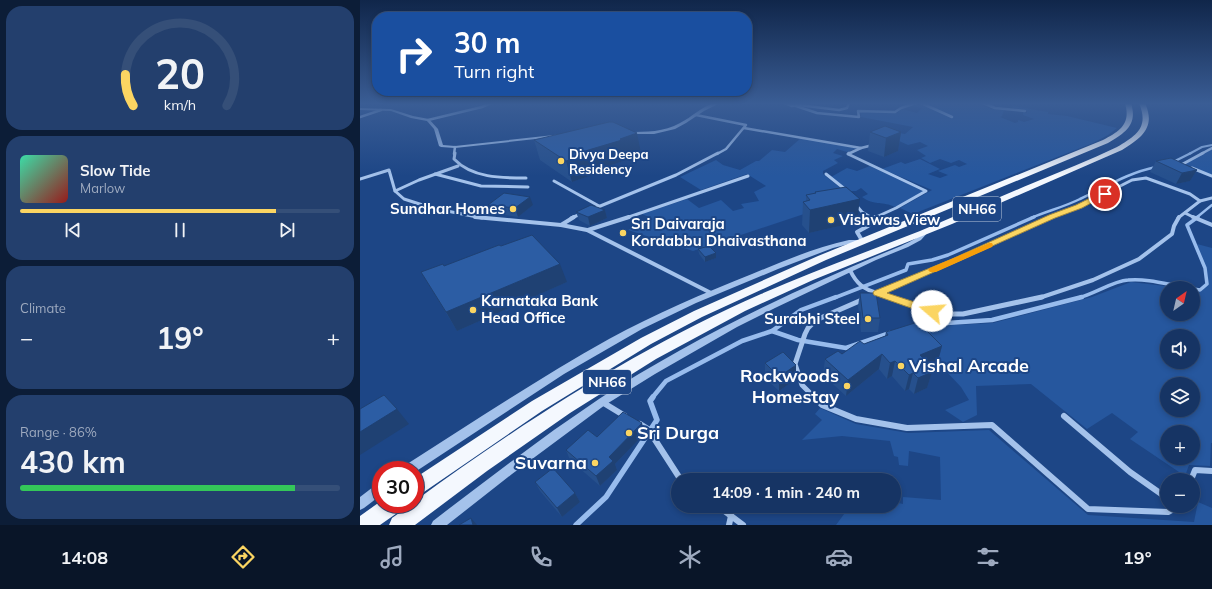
<!DOCTYPE html>
<html lang="en">
<head>
<meta charset="utf-8">
<style>
	body { margin:0; font-family:Mulish,sans-serif; background:#233f6d; color:#f1f3f6; height:100vh; display:flex; flex-direction:column; font-size:15px; white-space:nowrap }
	* { box-sizing:border-box; margin:0 }
	p { font-size:13px; color:#9eaabf }
	.icon { flex:none; width:22px; height:22px; fill:none; stroke:currentColor; stroke-width:2; stroke-linecap:round; stroke-linejoin:round }
	.map { position:relative; flex:1; overflow:hidden }
	.sheet { display:flex; flex-direction:column; gap:6px; padding:6px; background:#0c1d37; width:360px }
	.sheet>* { flex:none }
	.hud { position:absolute; left:12px; top:12px; width:380px; height:84px; border-radius:16px; box-shadow:0 2px 6px #0003,0 0 0 1px #354f78; background:#1a4fa0; color:#fff; overflow:hidden }
	.needle { width:26px; rotate:34deg }
	.buttons { position:absolute; left:800px; top:281px; display:grid; gap:8px }
	.buttons a { display:grid; place-items:center; width:40px; height:40px; border-radius:50%; background:#163464; box-shadow:0 2px 6px #0003,0 0 0 1px #354f78; font-size:20px }
	.speed { position:absolute; left:12px; top:461px; display:flex; gap:8px; font-size:20px; font-weight:700; text-align:center }
	.speed>* { display:grid; place-content:center; width:52px; height:52px; border-radius:50%; background:#163464; box-shadow:0 2px 6px #0003,0 0 0 1px #354f78; line-height:1 }
	.speed .limit { border:6px solid #d22; background:#fff; color:#111 }
	.pin { position:absolute; display:grid; place-items:center; width:34px; height:34px; color:#fff; margin:-17px; border:2px solid #fff; border-radius:50%; box-shadow:0 1px 4px #0007 }
	.me { position:absolute; width:44px; margin:-22px; rotate:288deg; stroke-linejoin:round; filter:drop-shadow(0 0 3px #0008) }
	.turn { display:flex; align-items:center; gap:14px; height:84px; padding:0 16px; font-size:18px }
	.turn .icon { width:52px; height:52px; stroke-width:2.5 }
	.turn b { display:block; font-size:28px; line-height:34px }
	.big { font-size:30px; font-weight:700; line-height:1.1 }
	.sheet .widget { flex:1; display:flex; flex-direction:column; justify-content:center; gap:6px; min-width:0; padding:0 14px; border-radius:16px; background:#233f6d }
	.sheet .dial { align-items:center; gap:0 }
	.dial svg { height:104px; overflow:visible; fill:none; stroke:#354f78; stroke-width:7; stroke-linecap:round; text-anchor:middle }
	.dial text { fill:#f1f3f6; stroke:none }
	.song { display:flex; align-items:center; gap:12px }
	.cover { width:48px; height:48px; border-radius:6px; background:linear-gradient(135deg,hsl(160 70% 55%),hsl(0 70% 35%)) }
	.played { height:4px; border-radius:2px; background:linear-gradient(90deg,#fbd562 80%,#354f78 80%) }
	.keys { display:flex; justify-content:space-around; direction:ltr }
	.heat { display:flex; justify-content:space-between; align-items:center; font-size:22px; direction:ltr }
	.charge { height:6px; border-radius:3px; background:linear-gradient(90deg,#34c759 86%,#354f78 0) }
	.trip { position:absolute; left:311px; top:473px; width:230px; height:40px; border-radius:20px; background:#163464; box-shadow:0 2px 6px #0003,0 0 0 1px #354f78; font-weight:700; line-height:40px; text-align:center }
	.tab-bar { display:flex; height:64px; justify-content:space-around; align-items:center; background:#091528; color:#9eaabf }
	.tab-bar .icon { width:28px; height:28px }
	.tab-bar .active { color:#fbd562 }
	.tab-bar b { font-size:18px; color:#f1f3f6 }
	main { display:flex; flex:1; min-height:0 }
	.map>svg:first-child { display:block }
	.green { fill:#26579e; fill-rule:evenodd }
	.lines { fill:none; stroke-linecap:round; stroke-linejoin:round }
	.stream-far4 { stroke:#98bced; stroke-width:2 }
	.stream-far3 { stroke:#98bced; stroke-width:2.5 }
	.stream-far2 { stroke:#98bced; stroke-width:3.5 }
	.stream-far1 { stroke:#98bced; stroke-width:4.5 }
	.stream { stroke:#98bced; stroke-width:5.5 }
	.minor-far4 { stroke:#a4c2eb; stroke-width:2.5 }
	.minor-far3 { stroke:#a4c2eb; stroke-width:3 }
	.minor-far2 { stroke:#a4c2eb; stroke-width:4 }
	.minor-far1 { stroke:#a4c2eb; stroke-width:5 }
	.minor { stroke:#a4c2eb; stroke-width:6 }
	.tertiary { fill:#a4c2eb; fill-rule:evenodd }
	.trunk { fill:#f4f8fe; fill-rule:evenodd }
	.wall { fill:#26508d }
	.shaded-wall { fill:#1f4173 }
	.building { fill:#2c5da4; stroke:#1f4173 }
	.route { fill:#fbd562; stroke:#a38a40 }
	.slow { fill:#f59e0b }
	.poi-dot { fill:#fbd562; stroke:#1d4686; stroke-width:1.5 }
	.labels { text-anchor:middle; stroke-width:4; stroke-linejoin:round; paint-order:stroke }
	.far-poi-label { font-size:13px; font-weight:bold; fill:#fff; stroke:#1d4686; text-anchor:start }
	.shield { fill:#1d4686; stroke:#bbc8db; stroke-width:1 }
	.shield-label { font-size:14px; font-weight:bold; fill:#fff }
	.poi-label { font-size:15px; font-weight:bold; fill:#fff; stroke:#1d4686; text-anchor:start }
	.near-poi-label { font-size:18px; font-weight:bold; fill:#fff; stroke:#1d4686; text-anchor:start }
</style>
</head>
<body>
<main>
<section class="sheet">
<div class="widget dial"><svg viewBox="0 0 100 80">
<path d="M14 69A42 42 0 1 1 86 69"/>
<path d="M14 69A42 42 0 0 1 8 45" stroke="#fbd562"/>
<text x="50" y="56" font-size="32" font-weight="700">20</text>
<text x="50" y="72" font-size="11">km/h</text>
</svg></div>
<div class="widget">
<div class="song"><i class="cover"></i><div><b>Slow Tide</b><p>Marlow</p></div></div>
<div class="played"></div>
<div class="keys"><svg class="icon" aria-label="previous" viewBox="0 0 24 24"><path d="M18 5L8 12l10 7zM5 5v14"/></svg><svg class="icon" aria-label="pause" viewBox="0 0 24 24"><path d="M8 5v14M16 5v14"/></svg><svg class="icon" aria-label="next" viewBox="0 0 24 24"><path d="M6 5l10 7-10 7zM19 5v14"/></svg></div>
</div>
<div class="widget"><p>Climate</p>
<div class="heat"><a>−</a><b class="big">19°</b><a>+</a></div>
</div>
<div class="widget"><p>Range · 86%</p><b class="big">430 km</b><div class="charge"></div></div>
</section>
<div class="map">
<svg width="852" height="525" viewBox="0 0 852 525">
	<rect width="100%" height="100%" fill="#1d4686"/>
	<g class="green">
		<path d="M566,103H594L599,105L607,103H618L631,109L644,110L642,116L640,117L655,123L658,122V120L664,122L674,119L663,115V112L667,113V111L652,108L653,106L688,112V114L707,116L757,128L748,135L733,143L553,214L540,208L572,190L522,169L541,162L545,164L560,159L580,169L568,174L580,178L588,175L578,171L595,165L599,167L607,164L599,160L591,163L580,159L570,163L561,158L566,156L557,150L568,146L560,142L548,145L528,136L534,132L545,134L553,127L501,117L500,111L537,113L542,109L557,113L562,108L552,106Z"/>
		<path d="M441,138L497,148L487,152L477,149L473,153L483,156L474,160L478,163L463,171V174L483,190L477,203L333,251L268,230L277,225L281,226L293,219L282,214L327,199L339,208L361,200L373,211L384,208L381,204L399,201L394,192L406,186L387,174L341,190L320,177L356,160L363,165L380,170L396,161H399L412,150L425,152Z"/>
		<path d="M849,148H852V175L821,165Z"/>
		<path d="M510,166L565,192L535,207C523,201 514,206 502,197L508,194L501,188L496,191H488L471,177L487,168L497,171Z"/>
		<path d="M837,244L852,248V443H851L850,466L829,465L825,476L770,439L778,432L752,413L727,429L671,384L616,386L617,415L603,422L585,410L609,400L601,387L547,330L555,327L633,323L732,297L771,282L822,288H807V314H833V290L840,291L848,285L847,271ZM807,336H833V362H807ZM807,384H833V410H807ZM807,432H833V458H807Z"/>
		<path d="M460,408L496,424L548,433L629,430L728,515L834,522L838,502L852,508V525H476L490,506H534V502L543,504V497L581,500L580,457L549,451L548,466L539,465L538,457L534,456L530,441L482,436L442,440L462,420L455,414Z"/>
	</g>
	<g class="lines">
		<path class="stream-far4" d="M829,154L842,147L852,145"/>
		<g class="stream-far3">
			<path d="M813,162L831,153"/>
			<path d="M671,218C687,211 704,207 720,199C746,187 767,173 796,167"/>
			<path d="M836,218L852,205"/>
		</g>
		<g class="stream-far2">
			<path d="M833,289L840,290L847,284L845,268L827,225L838,217"/>
			<path d="M474,298L546,270L548,264L572,260L588,255L674,217"/>
			<path d="M718,298C734,294 753,281 768,280C788,278 809,285 829,288"/>
		</g>
		<g class="stream-far1">
			<path d="M557,325L632,320L722,297"/>
			<path d="M412,331L441,310L476,297"/>
			<path d="M292,398L306,381L382,341L412,331L438,340L486,348L530,333"/>
		</g>
		<path class="stream" d="M216,525L246,497L297,420L290,401L293,397"/>
		<g class="minor-far4">
			<path d="M425,103L432,106L438,105"/>
			<path d="M561,103L592,117"/>
			<path d="M623,103L635,108L665,111"/>
			<path d="M439,105L479,110L487,108L489,103"/>
			<path d="M436,106L457,113L499,117L498,111L535,112L541,108L556,103"/>
			<path d="M336,115L386,125L366,149L357,154"/>
			<path d="M0,117L21,110"/>
			<path d="M68,120L122,107L131,103"/>
			<path d="M384,128L501,148L513,145"/>
			<path d="M94,154L95,147"/>
			<path d="M488,154L501,148"/>
			<path d="M841,154L852,148"/>
		</g>
		<g class="minor-far3">
			<path d="M95,153L94,159C112,178 141,178 166,178"/>
			<path d="M489,153L488,154L566,191L536,208L514,218"/>
			<path d="M821,165L843,153"/>
			<path d="M98,166L59,180L35,191L44,199L72,208L122,218"/>
			<path d="M832,168L852,176"/>
			<path d="M75,174L121,186L168,187"/>
			<path d="M466,174L486,190"/>
			<path d="M0,179L29,170L35,191"/>
			<path d="M194,181L239,206"/>
			<path d="M840,201L852,198"/>
			<path d="M496,205L502,212L512,218"/>
			<path d="M233,209L316,175L358,153"/>
			<path d="M825,213L835,218"/>
			<path d="M211,218L221,214"/>
			<path d="M266,218L388,176"/>
			<path d="M689,218L719,207L772,180L786,178L830,194L840,201L818,218"/>
		</g>
		<g class="minor-far2">
			<path d="M115,217L201,225L227,230L351,293"/>
			<path d="M510,217L513,218"/>
			<path d="M833,217L852,225"/>
			<path d="M201,225L214,217"/>
			<path d="M228,230L269,217"/>
			<path d="M503,242L497,232L508,226L515,217"/>
			<path d="M490,270C496,283 504,290 518,293"/>
			<path d="M518,293L532,298"/>
			<path d="M518,293L595,261L691,217"/>
			<path d="M512,296L518,293"/>
			<path d="M679,298L733,280L779,259L812,234L814,226L819,217"/>
		</g>
		<g class="minor-far1">
			<path d="M529,297L582,314H603L682,297"/>
			<path d="M455,398L442,385L435,364L445,334L448,328L456,320L504,299"/>
		</g>
		<g class="minor">
			<path d="M454,397L462,405L496,419L547,428L632,425L728,509L808,512L819,506"/>
			<path d="M242,402L265,416"/>
			<path d="M704,416L770,472L807,498"/>
			<path d="M280,424L288,429L319,477L323,480"/>
			<path d="M831,480L835,470L852,471"/>
			<path d="M358,506L383,525"/>
			<path d="M369,525L371,516"/>
		</g>
		<g class="tertiary">
			<path d="M354,103H360L344,111L326,123L315,129L294,134H268L266,133L268,132C286,132 304,132 320,123C332,117 341,107 354,103Z"/>
			<path d="M0,108L31,109L53,116L69,119L78,129L83,145L95,146L203,134L205,135L203,136L95,148L81,147L79,146L74,129L67,121L51,118L31,111L0,110Z"/>
			<path d="M566,229L569,231L561,240L548,247L516,260L415,308L377,327L295,374L245,405L152,474L87,525H71L73,521C113,490 153,460 194,430C209,420 224,409 239,399C333,338 438,288 541,246C546,243 553,241 557,237C561,234 562,231 566,229Z"/>
			<path d="M489,240H502L505,242L502,244H489L473,248L418,269L336,303L282,329L204,374L55,472V470H42L44,466C112,423 179,378 249,339C295,314 344,293 392,274C424,261 456,247 489,240Z"/>
			<path d="M21,482V495L4,508L0,510V497L17,484Z"/>
		</g>
		<g class="trunk">
			<path d="M765,103H771C778,125 765,133 748,143L466,260L342,317L291,344L182,411L61,494L55,497V478L172,401L281,338L334,311L458,256L743,140C760,131 771,124 765,103Z"/>
			<path d="M779,103H785C796,127 782,138 762,150L592,224L453,280L385,311L296,359L210,413L127,471L55,525H29L32,518L52,504H55V501C161,423 280,347 401,294C453,271 507,252 560,231C598,215 635,199 673,183C701,171 730,160 757,147C777,135 789,127 779,103Z"/>
			<path d="M21,501V504H42L40,511L20,525H0V516Z"/>
		</g>
	</g>
	<g class="wall">
		<path d="M510,132H541L538,151L524,157L508,151Z"/>
		<path d="M174,140L281,153L266,159V160L234,171L235,174L212,182L180,160Z"/>
		<path d="M796,161L837,170L830,181L816,184L790,172Z"/>
		<path d="M455,192L497,222L449,233L442,225L443,202L446,201V195L454,194Z"/>
		<path d="M128,205H173L158,217L131,213Z"/>
		<path d="M245,210L247,218L230,226L219,220L216,212Z"/>
		<path d="M141,246L207,282L97,331L61,272L84,266Z"/>
		<path d="M338,249L356,253V258L345,262L339,254Z"/>
		<path d="M500,293L520,318L518,332H501L498,306Z"/>
		<path d="M526,332L582,346L578,361L567,366V367L572,372L567,388L554,394L549,389L545,391L532,376L527,379L519,369L486,396L463,375L465,359L482,354L504,344L525,336Z"/>
		<path d="M405,363L436,379L419,391L405,378Z"/>
		<path d="M285,433L255,464L257,470L240,486L210,460L206,450L237,437Z"/>
		<path d="M175,482L215,493L220,502L202,517L180,491Z"/>
	</g>
	<g class="shaded-wall">
		<path d="M541,132L538,151L524,157L526,138Z"/>
		<path d="M277,133L281,153L266,159V160L234,171L235,174L212,182L206,161L225,151Z"/>
		<path d="M837,170L830,181L816,184L822,173Z"/>
		<path d="M170,197L173,205L158,217L155,208Z"/>
		<path d="M500,199L497,222L449,233L450,210Z"/>
		<path d="M245,210L247,218L230,226L228,217Z"/>
		<path d="M356,253V258L345,262V257Z"/>
		<path d="M200,264L207,282L97,331L86,312Z"/>
		<path d="M582,346L578,361L567,366L565,375L572,372L567,388L554,394L558,378L560,355Z"/>
		<path d="M522,354L519,369L486,396L488,380Z"/>
		<path d="M535,361L532,376L527,379L530,363Z"/>
		<path d="M436,365V379L419,391V377Z"/>
		<path d="M553,373L549,389L545,391L549,375Z"/>
		<path d="M37,409L49,424L0,455V432Z"/>
		<path d="M282,423L285,433L255,464L257,470L240,486L236,476L249,457Z"/>
		<path d="M215,493L220,502L202,517L197,508Z"/>
		<path d="M111,518L117,525H113Z"/>
	</g>
	<g class="building">
		<path d="M249,122H253L277,133L260,139L262,140L225,151L229,154L206,161L174,140Z"/>
		<path d="M525,126L541,132L526,138L510,132Z"/>
		<path d="M811,158L837,170L822,173L796,161Z"/>
		<path d="M486,187L500,199L450,210L443,202L450,200L446,195L456,193L455,192Z"/>
		<path d="M144,193L170,197L155,208L128,205Z"/>
		<path d="M231,205L245,210L228,217L216,212Z"/>
		<path d="M172,235L200,264L86,312L61,272L83,264L84,266L139,245L141,246Z"/>
		<path d="M349,246L356,253L345,257L338,249Z"/>
		<path d="M500,293H516L520,318H503Z"/>
		<path d="M558,322L582,346L560,355L568,363L565,365L572,372L558,378L553,373L549,375L535,361L530,363L522,354L488,380L465,359L478,351L482,354L500,341L504,344L528,335L526,332Z"/>
		<path d="M423,352L436,365L419,377L405,363Z"/>
		<path d="M24,395L37,409L0,432V409Z"/>
		<path d="M263,412L282,423L249,457L253,461L236,476L206,450L228,430L237,437Z"/>
		<path d="M193,468L215,493L197,508L175,482Z"/>
		<path d="M111,518L113,525H99Z"/>
	</g>
	<linearGradient id="sky" x2="0" y2="1"><stop stop-color="#10264a"/><stop offset="0.59" stop-color="#3a5d95"/><stop offset="1" stop-color="#3a5d95" stop-opacity="0"/></linearGradient>
	<rect width="852" height="176" fill="url(#sky)"/>
	<path class="route" d="M742,192H747L748,194L722,208L695,218L527,293L576,309L577,311L576,314H568L514,295L513,293L514,291L592,259L689,215L716,205Z"/>
	<path class="slow" d="M629,243H632L633,245L632,247L576,272H570L568,270L570,268Z"/>
	<g class="poi-dot">
		<circle cx="201" cy="161" r="4"/>
		<circle cx="153" cy="209" r="4"/>
		<circle cx="471" cy="220" r="4"/>
		<circle cx="263" cy="233" r="4"/>
		<circle cx="113" cy="310" r="4"/>
		<circle cx="508" cy="319" r="4"/>
		<circle cx="541" cy="366" r="4"/>
		<circle cx="487" cy="386" r="4"/>
		<circle cx="269" cy="433" r="4"/>
		<circle cx="235" cy="463" r="4"/>
	</g>
	<g class="labels">
		<g class="far-poi-label">
			<text x="209" y="159">Divya Deepa<tspan x="209" dy="15">Residency</tspan></text>
		</g>
		<g class="shield">
			<rect x="593" y="197" width="48" height="24" rx="3"/>
			<rect x="223" y="370" width="48" height="24" rx="3"/>
		</g>
		<g class="shield-label">
			<text x="617" y="214">NH66</text>
			<text x="247" y="387">NH66</text>
		</g>
		<g class="poi-label">
			<text x="145" y="214" text-anchor="end">Sundhar Homes</text>
			<text x="479" y="225">Vishwas View</text>
			<text x="271" y="229">Sri Daivaraja<tspan x="271" dy="17">Kordabbu Dhaivasthana</tspan></text>
			<text x="121" y="306">Karnataka Bank<tspan x="121" dy="17">Head Office</tspan></text>
			<text x="500" y="324" text-anchor="end">Surabhi Steel</text>
		</g>
		<g class="near-poi-label">
			<text x="549" y="372">Vishal Arcade</text>
			<text x="479" y="382" text-anchor="end">Rockwoods<tspan x="479" dy="21">Homestay</tspan></text>
			<text x="277" y="439">Sri Durga</text>
			<text x="227" y="469" text-anchor="end">Suvarna</text>
		</g>
	</g>
</svg>
<div class="buttons">
<a><svg class="needle" viewBox="-14 -14 28 28"><path d="M0-13l5 13h-10z" fill="#e53935"/><path d="M0 13l5-13h-10z" fill="#9eaabf"/></svg></a>
<a><svg class="icon" aria-label="sound" viewBox="0 0 24 24"><path d="M4 9h4l5-4v14l-5-4H4zM17 9q2 3 0 6"/></svg></a>
<a><svg class="icon" aria-label="layers" viewBox="0 0 24 24"><path d="M12 4l9 5-9 5-9-5zM3 14l9 5 9-5"/></svg></a>
<a>+</a>
<a>−</a>
</div>
<div class="speed"><div class="limit">30</div></div>
<div class="pin" style="left:745px;top:194px;background:#d93025"><svg class="icon" aria-label="arrive" viewBox="0 0 24 24"><path d="M6 21V4h12l-3 4 3 4H6"/></svg></div>
<svg class="me" style="left:572px;top:311px" viewBox="-20 -20 40 40"><circle r="19" fill="#fff"/><path d="M0-13L10 11 0 6-10 11z" fill="#fbd562"/></svg>
<div class="trip">14:09 · 1 min · 240 m</div>
<div class="hud">
<div class="turn"><svg class="icon" aria-label="right" viewBox="0 0 24 24"><path d="M7 20v-9h11M14 6l5 5-5 5"/></svg><div><b>30 m</b>Turn right</div></div>
</div>
</div>
</main>
<nav class="tab-bar">
<b>14:08</b>
<svg class="icon active" aria-label="directions" viewBox="0 0 24 24"><path d="M12 3l9 9-9 9-9-9zM9 14v-3h6M13 9l2 2-2 2"/></svg>
<svg class="icon" aria-label="music" viewBox="0 0 24 24"><path d="M9 18V5l10-2v13"/><circle cx="6" cy="18" r="3"/><circle cx="16" cy="16" r="3"/></svg>
<svg class="icon" aria-label="phone" viewBox="0 0 24 24"><path d="M5 4h4l2 5-3 2q2 4 5 5l2-3 5 2v4C11 20 4 13 5 4z"/></svg>
<svg class="icon" aria-label="climate" viewBox="0 0 24 24"><path d="M12 3v18M4 7l16 10M4 17L20 7"/></svg>
<svg class="icon" aria-label="car" viewBox="0 0 24 24"><path d="M5 17H2v-5l4-1 3-4h7l3 4 3 1v5h-3M9 17h6M6 11h13"/><circle cx="7" cy="17" r="2"/><circle cx="17" cy="17" r="2"/></svg>
<svg class="icon" aria-label="filters" viewBox="0 0 24 24"><path d="M4 7h16M4 17h16"/><circle cx="9" cy="7" r="2"/><circle cx="15" cy="17" r="2"/></svg>
<b>19°</b>
</nav>
</body>
</html>
